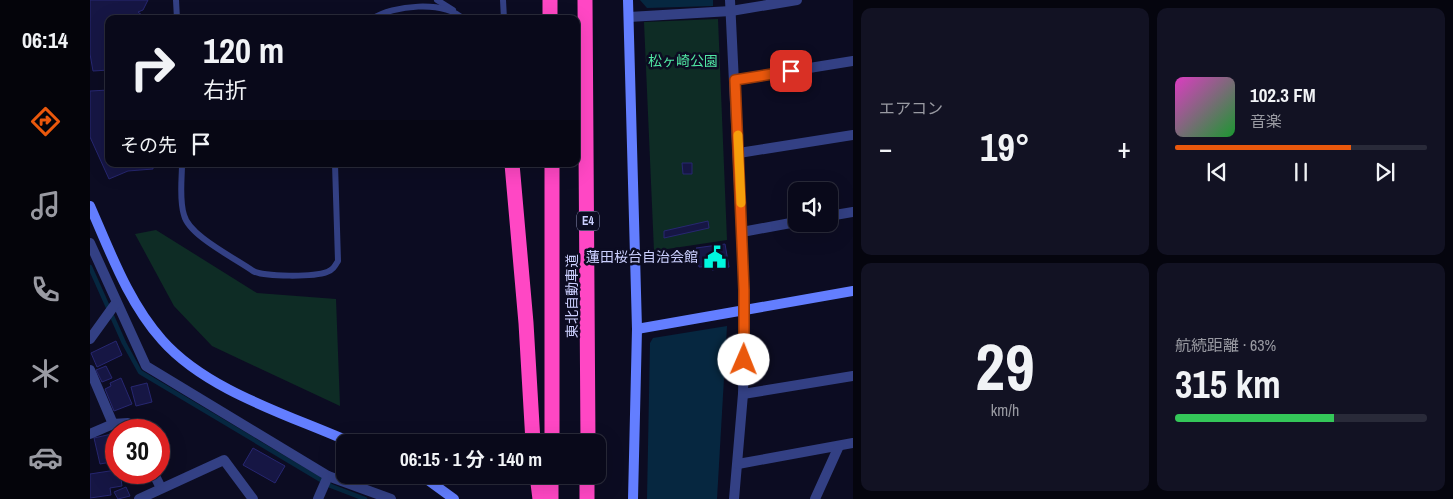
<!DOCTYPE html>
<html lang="ja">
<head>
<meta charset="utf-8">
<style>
	body { margin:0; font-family:"Archivo Narrow","Noto Sans JP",sans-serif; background:#121223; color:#f1f3f6; height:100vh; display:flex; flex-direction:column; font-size:19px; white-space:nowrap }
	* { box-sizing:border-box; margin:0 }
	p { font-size:16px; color:#999aa2 }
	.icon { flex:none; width:28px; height:28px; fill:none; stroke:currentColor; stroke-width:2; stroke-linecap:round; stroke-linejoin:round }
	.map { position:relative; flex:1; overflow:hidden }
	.sheet { display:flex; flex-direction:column; gap:8px; padding:8px; background:#05050e; width:600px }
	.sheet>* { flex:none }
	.guide { position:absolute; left:15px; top:15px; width:475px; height:152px; border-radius:10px; box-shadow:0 5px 20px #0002,0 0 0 1px #292a39; background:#09091a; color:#f1f3f6; overflow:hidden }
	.buttons { position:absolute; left:698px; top:182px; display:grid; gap:10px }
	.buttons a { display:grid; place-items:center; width:50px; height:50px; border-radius:10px; background:#09091a; box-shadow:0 5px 20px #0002,0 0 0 1px #292a39; font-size:25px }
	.speed { position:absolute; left:15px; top:419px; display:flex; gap:10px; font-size:25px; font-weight:700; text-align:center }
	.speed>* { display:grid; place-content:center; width:65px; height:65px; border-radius:50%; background:#09091a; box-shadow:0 5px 20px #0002,0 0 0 1px #292a39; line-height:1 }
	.speed .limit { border:8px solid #d22; background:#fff; color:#111 }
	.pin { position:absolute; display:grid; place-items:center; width:42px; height:42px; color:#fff; margin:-21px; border-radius:10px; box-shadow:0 2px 8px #0006 }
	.me { position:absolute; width:55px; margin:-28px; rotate:1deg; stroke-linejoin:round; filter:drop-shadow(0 0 4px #0008) }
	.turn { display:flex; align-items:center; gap:18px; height:105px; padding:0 15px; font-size:22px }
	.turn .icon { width:65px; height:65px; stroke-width:2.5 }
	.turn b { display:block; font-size:35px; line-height:42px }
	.then { display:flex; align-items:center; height:48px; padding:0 15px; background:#0003; gap:10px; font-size:19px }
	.big { font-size:38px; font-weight:700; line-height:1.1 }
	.sheet .widget { flex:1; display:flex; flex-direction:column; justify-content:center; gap:8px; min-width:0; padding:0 18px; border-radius:10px; background:#121223 }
	.sheet .dial { align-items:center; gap:0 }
	.dial b { font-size:65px; line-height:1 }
	.song { display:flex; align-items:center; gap:15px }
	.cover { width:60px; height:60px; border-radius:8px; background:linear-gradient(135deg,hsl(310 70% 55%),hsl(130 70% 35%)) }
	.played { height:5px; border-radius:2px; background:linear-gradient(90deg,#ea580c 70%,#292a39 70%) }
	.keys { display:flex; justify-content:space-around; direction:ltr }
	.heat { display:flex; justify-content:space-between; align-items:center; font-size:28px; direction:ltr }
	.charge { height:8px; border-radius:4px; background:linear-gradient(90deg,#34c759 63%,#292a39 0) }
	.sheet .tiles { flex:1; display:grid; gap:8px; grid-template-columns:repeat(2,1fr) }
	.trip { position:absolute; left:246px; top:434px; width:270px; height:50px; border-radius:10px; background:#09091a; box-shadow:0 5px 20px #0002,0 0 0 1px #292a39; font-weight:700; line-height:50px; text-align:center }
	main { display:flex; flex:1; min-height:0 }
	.menu { display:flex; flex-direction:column; width:90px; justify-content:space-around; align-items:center; background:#04040a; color:#999aa2 }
	.menu .icon { width:35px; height:35px }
	.menu .current { color:#ea580c }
	.menu b { font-size:22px; color:#f1f3f6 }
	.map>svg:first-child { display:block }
	.green { fill:#0e2c25 }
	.water { fill:#062740 }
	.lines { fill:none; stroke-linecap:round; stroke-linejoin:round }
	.stream { stroke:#062740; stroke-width:4.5 }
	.building { fill:#161644; stroke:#272771 }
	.lane { stroke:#334084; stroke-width:6 }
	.street { stroke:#334084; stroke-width:10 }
	.secondary { stroke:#637eff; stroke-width:10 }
	.highway { stroke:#ff47c4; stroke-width:15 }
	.route-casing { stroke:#983908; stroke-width:12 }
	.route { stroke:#ea580c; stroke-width:9 }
	.slow { stroke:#f59e0b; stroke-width:9 }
	.labels { text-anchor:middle; stroke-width:5; stroke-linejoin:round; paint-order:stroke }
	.shield { fill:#0c0c22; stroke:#9295bd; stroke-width:1 }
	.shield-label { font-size:12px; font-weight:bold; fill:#ccd0ff }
	.park-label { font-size:14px; fill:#50e7a3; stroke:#0c0c22 }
	.poi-label { font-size:14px; fill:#ccd0ff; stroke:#0c0c22; text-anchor:end }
	.street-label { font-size:14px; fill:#ccd0ff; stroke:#0c0c22 }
</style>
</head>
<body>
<main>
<nav class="menu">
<b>06:14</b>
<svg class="icon current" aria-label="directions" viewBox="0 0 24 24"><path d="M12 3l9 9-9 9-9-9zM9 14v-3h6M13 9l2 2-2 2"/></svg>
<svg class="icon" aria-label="music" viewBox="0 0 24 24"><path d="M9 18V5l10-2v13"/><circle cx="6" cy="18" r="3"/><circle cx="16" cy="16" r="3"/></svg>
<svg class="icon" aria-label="phone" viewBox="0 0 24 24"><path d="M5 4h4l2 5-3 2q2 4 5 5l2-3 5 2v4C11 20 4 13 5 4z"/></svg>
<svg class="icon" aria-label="climate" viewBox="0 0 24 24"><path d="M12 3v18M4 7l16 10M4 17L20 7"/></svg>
<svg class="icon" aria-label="car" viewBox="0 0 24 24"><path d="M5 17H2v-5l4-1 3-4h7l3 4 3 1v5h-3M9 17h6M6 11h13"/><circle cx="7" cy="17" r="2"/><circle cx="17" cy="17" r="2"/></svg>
</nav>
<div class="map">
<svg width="763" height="499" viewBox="0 0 763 499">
	<rect width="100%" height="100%" fill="#0c0c22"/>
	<g class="green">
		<path d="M628,19L637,240L564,251L554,22Z"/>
		<path d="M66,230L167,293L246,299L250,406L122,346L84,306L45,234Z"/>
	</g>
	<g class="water">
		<path d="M550,0H623V6L557,8Z"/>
		<path d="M637,326L627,499H557L560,343L563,338Z"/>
	</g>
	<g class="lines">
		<path class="stream" d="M0,267L34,343L50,372L241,486L275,499"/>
	</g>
	<g class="building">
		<path d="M0,0H58L53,10L48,12L57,19H19V70L3,71L0,54Z"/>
		<path d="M19,90V164H63V169L38,171L19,179L0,137V91Z"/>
		<path d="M592,163H602V174H593Z"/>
		<path d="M618,221L619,228L574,238V231Z"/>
		<path d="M635,244L639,267L622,270V266L609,267L606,248Z"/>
		<path d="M26,341L32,355L7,367L1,353Z"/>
		<path d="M16,366L22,378L12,382L6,370Z"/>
		<path d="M31,378L42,404L24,411L15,389L21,386L20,383Z"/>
		<path d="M57,383L62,402L46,406L41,387Z"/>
		<path d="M26,433V465L22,466L21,462L10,464L4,438Z"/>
		<path d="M163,448L195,466L185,483L153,465Z"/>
		<path d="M26,470V472H30L32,486L20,488L21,495L0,498V474Z"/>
		<path d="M36,487L40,496L28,499L24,492Z"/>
	</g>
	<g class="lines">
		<g class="lane">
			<path d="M86,0L87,19"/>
			<path d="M347,0L363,10"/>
			<path d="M413,0L414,19"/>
			<path d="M282,19C303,5 354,0 373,19"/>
			<path d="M92,164C92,179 89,200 94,215C99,236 145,258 163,271C174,277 224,277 237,272C243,270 245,266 248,261L245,164"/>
		</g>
		<g class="street">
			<path d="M640,0L655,310L653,394L644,499"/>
			<path d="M539,17L641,11L707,0"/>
			<path d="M645,80L763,61"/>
			<path d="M649,153L763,135"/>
			<path d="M739,216L763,212"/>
			<path d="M652,232L706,222"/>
			<path d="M0,243L56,366L238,476L301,499"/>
			<path d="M0,339L26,303"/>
			<path d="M0,370L23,424L38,423L42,430"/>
			<path d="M653,394L763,376"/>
			<path d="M0,434L23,424"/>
			<path d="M648,464L763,443"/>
			<path d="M63,472L71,488"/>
			<path d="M49,499L134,460L163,499"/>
			<path d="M228,499L238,476"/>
			<path d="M725,499L749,446"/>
		</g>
		<g class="secondary">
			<path d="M538,0L547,329L543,499"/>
			<path d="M0,206C20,251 38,302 72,340C117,391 199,415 260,442"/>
			<path d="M547,329L763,291"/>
			<path d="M331,475L364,499"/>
		</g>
		<g class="highway">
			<path d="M460,0V19"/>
			<path d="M495,0L498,442"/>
			<path d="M422,164L436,323L443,442"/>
			<path d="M462,442V164"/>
			<path d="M447,475L450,499"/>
			<path d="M461,499V475"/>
			<path d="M497,499V475"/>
		</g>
	</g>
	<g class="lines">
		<defs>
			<path id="route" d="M654,360V290L645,80L701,71"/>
		</defs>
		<use href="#route" class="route-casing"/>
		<use href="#route" class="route"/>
		<path class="slow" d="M648,135L651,203"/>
	</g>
	<defs>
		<symbol id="civic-bare" viewBox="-9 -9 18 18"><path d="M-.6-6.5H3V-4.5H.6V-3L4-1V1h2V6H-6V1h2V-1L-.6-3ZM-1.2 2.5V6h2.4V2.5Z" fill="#00f7df" stroke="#0c0c22" stroke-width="2.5" paint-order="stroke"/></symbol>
	</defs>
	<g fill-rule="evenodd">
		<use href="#civic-bare" x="609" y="241" width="32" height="32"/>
	</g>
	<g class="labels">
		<rect class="shield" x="487" y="211.5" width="22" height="19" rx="4"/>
		<g class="shield-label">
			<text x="498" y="225">E4</text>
		</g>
		<g class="park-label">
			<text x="593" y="66">松ヶ崎公園</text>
		</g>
		<g class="poi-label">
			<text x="608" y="262">蓮田桜台自治会館</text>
		</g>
		<g class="street-label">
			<text transform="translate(482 296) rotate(-90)" y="5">東北自動車道</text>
		</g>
	</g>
</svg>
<div class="buttons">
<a><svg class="icon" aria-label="sound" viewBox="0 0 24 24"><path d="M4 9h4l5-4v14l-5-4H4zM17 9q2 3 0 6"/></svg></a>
</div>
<div class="speed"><div class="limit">30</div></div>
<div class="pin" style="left:701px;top:71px;background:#d93025"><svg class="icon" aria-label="arrive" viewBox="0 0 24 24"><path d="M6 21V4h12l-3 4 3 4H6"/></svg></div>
<svg class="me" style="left:654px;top:360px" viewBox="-20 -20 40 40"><circle r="19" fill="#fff"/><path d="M0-13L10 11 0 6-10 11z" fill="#ea580c"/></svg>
<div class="trip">06:15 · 1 分 · 140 m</div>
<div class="guide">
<div class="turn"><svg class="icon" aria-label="right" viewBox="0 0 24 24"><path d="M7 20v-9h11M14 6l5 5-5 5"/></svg><div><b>120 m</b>右折</div></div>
<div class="then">その先<svg class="icon" aria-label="arrive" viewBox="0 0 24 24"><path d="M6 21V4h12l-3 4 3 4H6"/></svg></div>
</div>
</div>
<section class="sheet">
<div class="tiles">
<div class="widget"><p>エアコン</p>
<div class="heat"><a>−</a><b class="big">19°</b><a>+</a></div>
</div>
<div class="widget">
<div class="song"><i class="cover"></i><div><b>102.3 FM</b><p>音楽</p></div></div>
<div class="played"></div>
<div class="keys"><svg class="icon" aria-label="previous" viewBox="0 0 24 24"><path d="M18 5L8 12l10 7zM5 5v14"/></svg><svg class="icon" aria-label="pause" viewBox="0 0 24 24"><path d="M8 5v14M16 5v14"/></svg><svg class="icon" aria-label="next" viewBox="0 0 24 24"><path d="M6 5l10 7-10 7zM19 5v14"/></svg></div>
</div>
<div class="widget dial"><b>29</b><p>km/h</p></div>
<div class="widget"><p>航続距離 · 63%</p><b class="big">315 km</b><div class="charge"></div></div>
</div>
</section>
</main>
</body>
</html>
